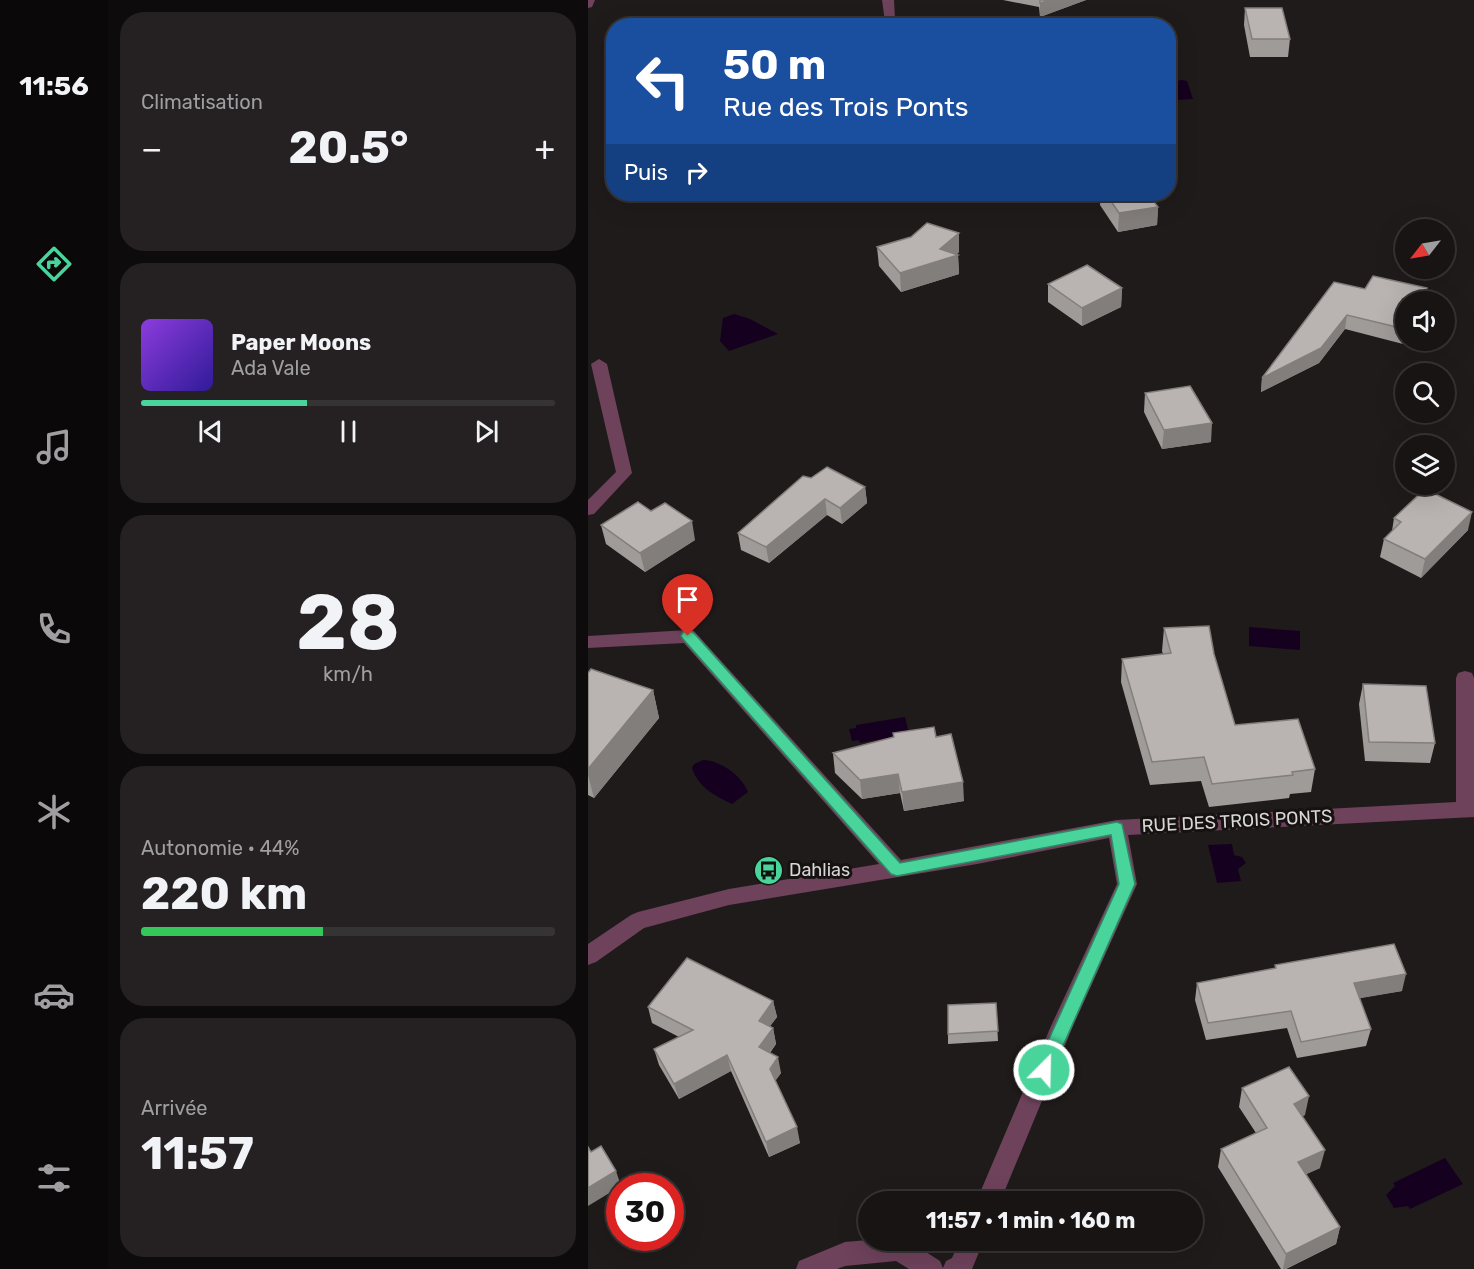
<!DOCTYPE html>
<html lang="fr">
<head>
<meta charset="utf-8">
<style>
	body { margin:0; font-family:Rubik,sans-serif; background:#252122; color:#f1f3f6; height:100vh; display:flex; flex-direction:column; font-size:22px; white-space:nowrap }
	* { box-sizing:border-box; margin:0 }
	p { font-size:20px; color:#9f9ea0 }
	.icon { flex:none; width:33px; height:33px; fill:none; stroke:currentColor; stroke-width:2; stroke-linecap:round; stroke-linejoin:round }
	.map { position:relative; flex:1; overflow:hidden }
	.side { display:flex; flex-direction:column; gap:12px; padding:12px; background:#0d0b0b; width:480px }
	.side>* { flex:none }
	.banner { position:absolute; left:18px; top:18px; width:570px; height:183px; border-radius:24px; box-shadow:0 6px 24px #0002,0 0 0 2px #363334; background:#1a4fa0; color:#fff; overflow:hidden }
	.needle { width:39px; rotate:239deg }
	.controls { position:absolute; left:807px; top:219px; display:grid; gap:12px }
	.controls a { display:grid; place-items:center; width:60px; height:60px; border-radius:50%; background:#181414; box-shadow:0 6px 24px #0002,0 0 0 2px #363334; font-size:30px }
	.speed { position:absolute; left:18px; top:1173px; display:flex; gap:12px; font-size:30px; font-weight:700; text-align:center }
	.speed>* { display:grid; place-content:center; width:78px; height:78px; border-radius:50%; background:#181414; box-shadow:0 6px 24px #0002,0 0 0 2px #363334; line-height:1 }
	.speed .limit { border:9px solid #d22; background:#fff; color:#111 }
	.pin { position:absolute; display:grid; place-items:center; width:51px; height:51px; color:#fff; margin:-62px -26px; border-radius:50% 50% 50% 0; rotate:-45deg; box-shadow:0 0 6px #0007 }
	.pin .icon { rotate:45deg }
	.me { position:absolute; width:66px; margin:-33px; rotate:23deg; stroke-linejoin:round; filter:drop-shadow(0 0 4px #0008) }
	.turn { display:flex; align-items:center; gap:21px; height:126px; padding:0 18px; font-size:27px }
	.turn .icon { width:78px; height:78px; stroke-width:2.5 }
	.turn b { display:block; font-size:42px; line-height:51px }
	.then { display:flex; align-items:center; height:57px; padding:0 18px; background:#0003; gap:12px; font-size:22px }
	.big { font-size:45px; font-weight:700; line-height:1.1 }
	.side .card { flex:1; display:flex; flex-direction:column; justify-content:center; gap:9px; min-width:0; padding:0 21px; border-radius:24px; background:#252122 }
	.side .dial { align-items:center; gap:0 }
	.dial b { font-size:78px; line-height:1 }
	.song { display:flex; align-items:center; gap:18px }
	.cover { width:72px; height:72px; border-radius:9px; background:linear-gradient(135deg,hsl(270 70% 55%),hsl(250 70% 35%)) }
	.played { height:6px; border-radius:3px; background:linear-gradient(90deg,#49d49c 40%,#363334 40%) }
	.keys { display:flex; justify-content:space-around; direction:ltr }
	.heat { display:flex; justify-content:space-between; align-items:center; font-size:33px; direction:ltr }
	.charge { height:9px; border-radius:4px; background:linear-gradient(90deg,#34c759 44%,#363334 0) }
	.trip { position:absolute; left:270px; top:1191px; width:345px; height:60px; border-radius:30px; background:#181414; box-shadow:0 6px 24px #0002,0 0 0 2px #363334; font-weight:700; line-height:60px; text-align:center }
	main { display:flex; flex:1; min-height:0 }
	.menu { display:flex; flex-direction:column; width:108px; justify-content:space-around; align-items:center; background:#0a0808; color:#9f9ea0 }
	.menu .icon { width:42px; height:42px }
	.menu .on { color:#49d49c }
	.menu b { font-size:27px; color:#f1f3f6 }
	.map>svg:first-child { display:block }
	.water { fill:#15001f }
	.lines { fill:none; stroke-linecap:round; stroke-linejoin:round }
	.minor { fill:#6e425b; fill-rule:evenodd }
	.wall { fill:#9f9b98 }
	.shaded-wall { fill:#827e7c }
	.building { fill:#b9b4b1; stroke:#827e7c; stroke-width:1.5 }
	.route { fill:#49d49c; stroke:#2f8a65; stroke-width:1.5 }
	.labels { text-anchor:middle; stroke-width:6; stroke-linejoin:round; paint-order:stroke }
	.street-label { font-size:18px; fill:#d9d6d6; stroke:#161212 }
	.poi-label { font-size:18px; fill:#d9d6d6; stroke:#161212; text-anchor:start }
</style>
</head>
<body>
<main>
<nav class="menu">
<b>11:56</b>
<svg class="icon on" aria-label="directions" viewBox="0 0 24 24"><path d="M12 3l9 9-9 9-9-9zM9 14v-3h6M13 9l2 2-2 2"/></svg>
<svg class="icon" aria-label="music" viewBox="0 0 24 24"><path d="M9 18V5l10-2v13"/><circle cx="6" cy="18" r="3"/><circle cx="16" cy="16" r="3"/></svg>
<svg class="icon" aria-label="phone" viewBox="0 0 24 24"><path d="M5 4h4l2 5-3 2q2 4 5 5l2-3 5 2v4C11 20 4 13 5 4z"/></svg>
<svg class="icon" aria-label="climate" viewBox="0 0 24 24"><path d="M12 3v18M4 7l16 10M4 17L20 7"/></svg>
<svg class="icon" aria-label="car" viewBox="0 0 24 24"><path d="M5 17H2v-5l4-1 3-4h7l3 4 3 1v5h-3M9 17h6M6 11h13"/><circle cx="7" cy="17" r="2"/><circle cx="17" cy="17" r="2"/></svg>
<svg class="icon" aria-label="filters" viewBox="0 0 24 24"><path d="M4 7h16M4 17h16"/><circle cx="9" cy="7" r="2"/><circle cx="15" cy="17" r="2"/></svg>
</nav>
<section class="side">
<div class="card"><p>Climatisation</p>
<div class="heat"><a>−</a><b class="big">20.5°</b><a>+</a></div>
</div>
<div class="card">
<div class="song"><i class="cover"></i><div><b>Paper Moons</b><p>Ada Vale</p></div></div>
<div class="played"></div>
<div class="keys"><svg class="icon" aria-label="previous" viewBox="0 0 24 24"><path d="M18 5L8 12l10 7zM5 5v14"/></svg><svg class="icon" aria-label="pause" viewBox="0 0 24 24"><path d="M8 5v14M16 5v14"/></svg><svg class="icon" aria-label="next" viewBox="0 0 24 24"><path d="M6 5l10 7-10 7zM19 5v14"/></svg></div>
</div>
<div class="card dial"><b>28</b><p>km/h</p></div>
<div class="card"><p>Autonomie · 44%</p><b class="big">220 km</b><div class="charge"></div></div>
<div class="card"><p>Arrivée</p><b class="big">11:57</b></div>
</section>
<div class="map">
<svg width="886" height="1269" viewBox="0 0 886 1269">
	<rect width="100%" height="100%" fill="#201b1b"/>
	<g class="water">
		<path d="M594,80L599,81L605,99L588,100L582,82Z"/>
		<path d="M146,314L162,319L190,334L141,351L132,341L135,318Z"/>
		<path d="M661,627L712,631V650L661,646Z"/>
		<path d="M317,717L321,734L272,743L271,740L264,741L261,729L268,728V725Z"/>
		<path d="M115,760C132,760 154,776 160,792L144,804C127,796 110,787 104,768L106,764Z"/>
		<path d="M644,844L646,855L654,857L658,863L650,869L653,881L629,883L620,845Z"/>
		<path d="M857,1158L875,1184L822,1209L820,1206L806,1208L798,1195L807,1186L805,1183Z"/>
	</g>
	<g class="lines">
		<g class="minor">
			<path d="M0,0H7L4,7L0,8Z"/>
			<path d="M294,0H306L307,19L313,26H300L297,22Z"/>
			<path d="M11,359L19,364L44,473L6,514L0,515V500L28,472L3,364Z"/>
			<path d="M100,630L106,631L313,860L529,820L868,802V678L870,673L877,671L884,673L886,678V817L540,835L549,884L485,1026L412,1202H388L463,1026L529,884L521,838L389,864L141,905L56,928L8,962L0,965V944L43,915L50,912L141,889L291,864L96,643L0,648V636Z"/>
			<path d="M280,1240H319L352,1261L355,1268L358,1261L364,1258L372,1240H396L384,1269H321L308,1261L257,1266L249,1269H208L211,1261L257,1242Z"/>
		</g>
	</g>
	<g class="wall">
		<path d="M415,0H498L452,17L451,7Z"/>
		<path d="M657,8L702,39L700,57H662L656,25Z"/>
		<path d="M513,194H560L570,207L569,225L530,232L512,205Z"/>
		<path d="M289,247L371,252L368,255H370L371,274L313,292L291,266Z"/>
		<path d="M460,284L534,288L533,307L494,326L460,302Z"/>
		<path d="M839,288L815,344L757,329L731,363L673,392L674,378L777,289Z"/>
		<path d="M557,393L623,442L574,449L556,412Z"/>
		<path d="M223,478L277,487L279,503L254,524L239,515L181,563L153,550L150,533Z"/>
		<path d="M806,518L880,530L833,578L792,557L796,539L804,531Z"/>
		<path d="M13,525L107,540L57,572L18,544Z"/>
		<path d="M576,628L626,654L647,725L727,769L723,792L702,794L701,798L621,807L613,781L562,785L533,682L534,659L575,654L574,651Z"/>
		<path d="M0,673L65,690L71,718L6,798L0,795Z"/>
		<path d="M775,684L847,743L842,763L777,761L771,704Z"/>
		<path d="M305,733L348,737L376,801L316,811L312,793L274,799L247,773L245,753L305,737Z"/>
		<path d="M687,965L814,991L771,998L783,1029L778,1046L709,1058L699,1028L618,1040L607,1000L609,983L687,968Z"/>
		<path d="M185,1001L189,1017L182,1026L185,1028L188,1044L182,1053L193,1073L187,1081L212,1143L181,1157L143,1071L91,1099L71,1065L66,1049L91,1037L64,1023L60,1007Z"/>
		<path d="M408,1003L410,1041L360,1044V1034Z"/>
		<path d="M654,1088L717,1115L714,1116L732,1168L718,1174L752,1227L748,1244L698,1269H693L630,1167L633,1149L668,1133L651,1107Z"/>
	</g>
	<g class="shaded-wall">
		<path d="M461,0H498L452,17V3Z"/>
		<path d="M570,207L569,225L530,232L531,213Z"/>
		<path d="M371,233V252L366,256L370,255L371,274L313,292L312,273L352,249Z"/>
		<path d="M534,288L533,307L494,326V308Z"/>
		<path d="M839,288L837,302H832Z"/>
		<path d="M759,315L757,329L731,363L673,392L674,378Z"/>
		<path d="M818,329V338L815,344L817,329Z"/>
		<path d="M624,423L623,442L574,449L576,430Z"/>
		<path d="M277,487L279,503L254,524L252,508Z"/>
		<path d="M237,499L239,515L181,563L178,547Z"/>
		<path d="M884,512L880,530L833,578L837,559Z"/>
		<path d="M104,521L107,540L57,572L52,553Z"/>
		<path d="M65,690L71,718L6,798L0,775V769Z"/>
		<path d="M310,774L312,793L274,799L272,780Z"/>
		<path d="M375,782L376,801L316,811L314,792Z"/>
		<path d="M818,974L814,991L762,1000L766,983Z"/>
		<path d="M185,1001L189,1017L174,1037L171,1021Z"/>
		<path d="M185,1028L188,1044L174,1063L171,1047Z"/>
		<path d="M139,1055L143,1071L91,1099L86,1084Z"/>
		<path d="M190,1057L193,1073L185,1084L182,1069Z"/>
		<path d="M721,1096L717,1115L702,1122L706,1104Z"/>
		<path d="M209,1127L212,1143L181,1157L178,1142Z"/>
		<path d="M737,1150L732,1168L706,1180L710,1162Z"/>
		<path d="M28,1171L33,1186L0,1206V1188Z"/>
		<path d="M752,1227L748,1244L698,1269H695L698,1254Z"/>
	</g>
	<g class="building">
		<path d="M452,0H461L452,3Z"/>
		<path d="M657,8H694L702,39H664Z"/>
		<path d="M518,194H560L570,207L531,213Z"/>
		<path d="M339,223L371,233L352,249L370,255L312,273L289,247L323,237Z"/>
		<path d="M499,265L534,288L494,308L460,284Z"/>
		<path d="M785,276L839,288L832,302H818L817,329L759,315L733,348L674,378L746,282L777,289Z"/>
		<path d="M602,386L624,423L576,430L557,393Z"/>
		<path d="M239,467L277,487L252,508L237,499L178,547L150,533L215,476L223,478Z"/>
		<path d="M837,489L884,512L837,559L796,539L813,522L806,518Z"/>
		<path d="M50,502L63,511L77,503L104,521L52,553L13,525Z"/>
		<path d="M621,626L626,654L647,725L710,719L727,769L704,772L705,775L624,784L616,757L564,762L534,659L583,653L576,628Z"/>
		<path d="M3,669L65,690L0,769V673Z"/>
		<path d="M775,684L838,686L847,743L781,742Z"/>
		<path d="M346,727L348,737L363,734L375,782L314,792L310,774L272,780L245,753L306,737L305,733Z"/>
		<path d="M806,944L818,974L766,983L783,1029L713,1042L703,1011L620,1023L609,983L688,968L687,965Z"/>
		<path d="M99,958L185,1001L171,1021L185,1028L171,1047L190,1057L182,1069L209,1127L178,1142L139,1055L86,1084L66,1049L105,1030L60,1007Z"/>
		<path d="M408,1003L410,1031L360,1034V1005Z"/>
		<path d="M701,1067L721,1096L706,1104L737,1150L710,1162L752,1227L698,1254L633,1149L679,1128L654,1088Z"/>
		<path d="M13,1146L28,1171L0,1188V1147L3,1152Z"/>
	</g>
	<path class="route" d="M100,631L105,632L312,863L529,822L534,824L547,884L462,1075L456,1078L450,1075L447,1070L531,884L523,835L309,876L303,874L95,639L93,636L95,632Z"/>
	<defs>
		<symbol id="bus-disc" viewBox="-11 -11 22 22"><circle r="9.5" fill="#49d49c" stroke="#161212"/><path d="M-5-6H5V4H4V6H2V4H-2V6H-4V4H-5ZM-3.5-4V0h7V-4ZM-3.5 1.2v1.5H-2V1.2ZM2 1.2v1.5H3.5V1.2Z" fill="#111"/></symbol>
	</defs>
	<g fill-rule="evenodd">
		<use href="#bus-disc" x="164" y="854" width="33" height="33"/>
	</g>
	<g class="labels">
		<g class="street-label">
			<text transform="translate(649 821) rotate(-3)" y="6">RUE DES TROIS PONTS</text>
		</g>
		<g class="poi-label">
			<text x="201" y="876">Dahlias</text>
		</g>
	</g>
</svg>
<div class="controls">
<a><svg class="needle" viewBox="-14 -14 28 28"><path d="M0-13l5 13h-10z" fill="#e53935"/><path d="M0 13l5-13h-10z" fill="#9f9ea0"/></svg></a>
<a><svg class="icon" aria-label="sound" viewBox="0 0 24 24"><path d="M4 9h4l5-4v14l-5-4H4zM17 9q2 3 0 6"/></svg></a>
<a><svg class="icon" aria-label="search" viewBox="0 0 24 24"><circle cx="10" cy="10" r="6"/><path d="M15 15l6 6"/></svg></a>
<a><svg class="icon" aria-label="layers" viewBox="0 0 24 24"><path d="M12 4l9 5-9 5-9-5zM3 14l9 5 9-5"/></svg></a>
</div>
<div class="speed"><div class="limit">30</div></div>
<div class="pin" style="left:100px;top:636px;background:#d93025"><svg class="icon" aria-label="arrive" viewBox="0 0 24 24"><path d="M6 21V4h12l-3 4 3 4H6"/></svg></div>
<svg class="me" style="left:456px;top:1070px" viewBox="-20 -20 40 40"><circle r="17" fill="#49d49c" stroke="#fff" stroke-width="3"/><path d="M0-11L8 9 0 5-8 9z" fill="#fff"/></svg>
<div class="trip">11:57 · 1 min · 160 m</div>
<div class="banner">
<div class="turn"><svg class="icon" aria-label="left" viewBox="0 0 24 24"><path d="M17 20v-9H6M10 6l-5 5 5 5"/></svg><div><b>50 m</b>Rue des Trois Ponts</div></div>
<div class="then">Puis<svg class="icon" aria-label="right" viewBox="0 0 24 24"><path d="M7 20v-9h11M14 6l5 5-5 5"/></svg></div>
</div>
</div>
</main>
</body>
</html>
